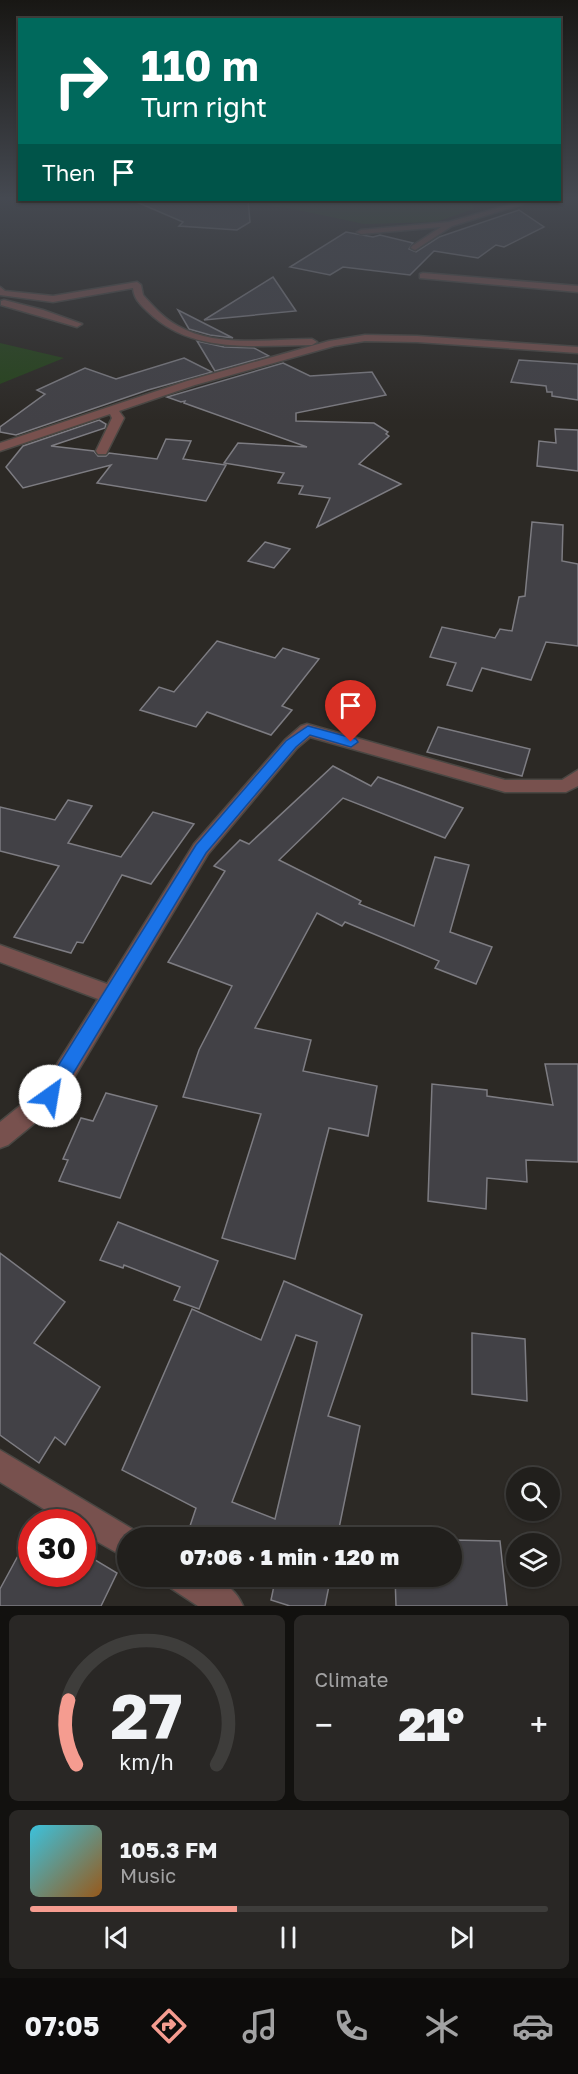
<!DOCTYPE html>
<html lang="en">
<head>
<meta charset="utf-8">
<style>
	body { margin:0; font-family:"Golos Text",sans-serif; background:#292725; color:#f1f3f6; height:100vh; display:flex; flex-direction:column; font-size:22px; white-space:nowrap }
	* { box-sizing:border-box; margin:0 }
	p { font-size:20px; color:#a2a2a3 }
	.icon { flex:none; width:33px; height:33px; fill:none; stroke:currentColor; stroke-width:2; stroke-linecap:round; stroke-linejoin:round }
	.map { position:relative; height:1606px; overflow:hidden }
	.side { display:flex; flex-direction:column; gap:9px; padding:9px; background:#12110f; flex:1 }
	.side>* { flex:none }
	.hud { position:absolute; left:18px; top:18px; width:543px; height:183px; border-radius:0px; box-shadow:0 2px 4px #0004,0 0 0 2px #3e3d3b; background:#00695c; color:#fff; overflow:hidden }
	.tools { position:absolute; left:506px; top:1467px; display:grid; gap:12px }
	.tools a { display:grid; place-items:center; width:54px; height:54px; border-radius:50%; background:#211f1c; box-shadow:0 2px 4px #0004,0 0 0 2px #3e3d3b; font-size:30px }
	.speed { position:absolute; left:18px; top:1509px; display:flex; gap:12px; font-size:30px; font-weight:700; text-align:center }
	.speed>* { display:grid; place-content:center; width:78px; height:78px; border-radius:50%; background:#211f1c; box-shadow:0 2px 4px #0004,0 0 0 2px #3e3d3b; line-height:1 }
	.speed .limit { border:9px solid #d22; background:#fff; color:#111 }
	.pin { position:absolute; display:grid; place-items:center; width:51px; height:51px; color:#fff; margin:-62px -26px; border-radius:50% 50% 50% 0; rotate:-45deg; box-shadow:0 0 6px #0007 }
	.pin .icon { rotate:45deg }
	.me { position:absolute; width:66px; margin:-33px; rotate:32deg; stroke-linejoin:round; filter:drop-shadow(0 0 4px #0008) }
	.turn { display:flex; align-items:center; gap:21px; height:126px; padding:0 24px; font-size:27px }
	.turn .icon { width:78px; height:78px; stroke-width:2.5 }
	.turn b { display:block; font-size:42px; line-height:51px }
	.then { display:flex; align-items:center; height:57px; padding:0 24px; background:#0003; gap:12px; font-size:22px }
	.big { font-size:45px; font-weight:800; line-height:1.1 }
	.side .tile { flex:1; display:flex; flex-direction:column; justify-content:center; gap:9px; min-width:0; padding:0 21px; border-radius:9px; background:#292725 }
	.side .dial { align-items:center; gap:0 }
	.dial svg { height:156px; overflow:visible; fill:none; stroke:#3e3d3b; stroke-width:7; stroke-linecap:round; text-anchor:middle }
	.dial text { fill:#f1f3f6; stroke:none }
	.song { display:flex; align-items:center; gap:18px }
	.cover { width:72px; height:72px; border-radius:9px; background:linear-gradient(135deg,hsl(190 70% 55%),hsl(30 70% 35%)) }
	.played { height:6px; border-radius:3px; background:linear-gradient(90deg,#f59c90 40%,#3e3d3b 40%) }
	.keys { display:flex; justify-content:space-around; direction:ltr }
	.heat { display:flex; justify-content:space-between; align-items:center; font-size:33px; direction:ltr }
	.side .tiles { flex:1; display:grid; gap:9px; grid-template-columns:1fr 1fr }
	.tile:last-child { grid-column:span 2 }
	.trip { position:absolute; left:117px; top:1527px; width:345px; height:60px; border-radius:30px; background:#211f1c; box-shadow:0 2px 4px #0004,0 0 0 2px #3e3d3b; font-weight:800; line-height:60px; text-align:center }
	.menu { display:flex; height:96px; justify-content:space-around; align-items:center; background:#0d0c0b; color:#a2a2a3 }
	.menu .icon { width:42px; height:42px }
	.menu .on { color:#f59c90 }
	.menu b { font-size:27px; color:#f1f3f6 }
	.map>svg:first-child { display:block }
	.green { fill:#26441b }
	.building { fill:#424146; stroke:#7d7c82; stroke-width:1.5; fill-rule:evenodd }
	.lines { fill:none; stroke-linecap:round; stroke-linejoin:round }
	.street-casing { stroke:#4a4743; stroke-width:3 }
	.street { fill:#78514e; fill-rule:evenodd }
	.route { fill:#1a73e8; stroke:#114b97; stroke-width:1.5 }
</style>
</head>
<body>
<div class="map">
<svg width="578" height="1606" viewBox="0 0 578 1606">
	<rect width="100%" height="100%" fill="#2c2925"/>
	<g class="green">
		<path d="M228,200H471L474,209L436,222L364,224L288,208Z"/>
		<path d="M0,343L64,358L0,384Z"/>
	</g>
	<g class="building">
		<path d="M132,200H248L250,222L237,230L179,226L183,222Z"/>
		<path d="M519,210L544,227L504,247L496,245L478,258L434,251L410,275L343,267L330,275L290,267L346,232L373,237L380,235L413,243L409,249L416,252L439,237Z"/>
		<path d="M273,277L296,311L204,320Z"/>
		<path d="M178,310L233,338L210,335L189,329Z"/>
		<path d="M197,341L224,347L254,348L269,356L215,371Z"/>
		<path d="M184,358L212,372L148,390L16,435L0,432V427L45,394L37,390L85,368L116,379Z"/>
		<path d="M519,360L578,364V400L552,396V392H547L546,386L511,382Z"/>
		<path d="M283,363L310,376L372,372L386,395L296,413V421L374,423L388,432L386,434L389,436L359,464L401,484L317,527L330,498L299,494L303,486L278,483L284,473L224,463L238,443L307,447L184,403L185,401L181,402L167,397Z"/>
		<path d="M99,420L106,424L105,428L51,446L94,451L98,456H106L109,453L157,459L166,439L191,441L183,459L226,465L206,501L97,483L111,465L23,488L6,467L23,446Z"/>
		<path d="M555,429L578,430V471L537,466L539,441L556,443Z"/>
		<path d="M532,522L563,525L562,561L578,564V646L546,642L531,680L482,668L472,691L447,685L456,663L430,657L442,627L495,638L500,629L512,631L519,597L525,596Z"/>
		<path d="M265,542L290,549L274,568L248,561Z"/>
		<path d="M217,641L275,658L283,648L319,659L282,706L292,710L271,735L207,712L196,727L140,710L159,687L174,692Z"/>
		<path d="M438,727L530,749L522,776L427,752Z"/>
		<path d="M333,766L371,786L378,777L463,808L445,838L343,798L279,860L361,901L359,904L414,926L435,857L469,865L450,932L492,947L476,984L435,968L439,961L345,922L342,926L317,913L255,1028L311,1040L303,1071L377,1086L368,1136L329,1128L295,1259L222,1238L261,1114L183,1097L199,1050L232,986L168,962L225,871L214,866L240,840L249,844Z"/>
		<path d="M68,800L92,806L68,843L121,857L153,812L194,824L151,884L122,875L83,943L77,942L71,953L14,937L59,866L0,851V807L55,820Z"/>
		<path d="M545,1064H578V1162L526,1160L527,1182L487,1178L486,1209L428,1201L432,1084L487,1090V1096L553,1105Z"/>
		<path d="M106,1093L157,1106L120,1198L59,1181L68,1160L63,1159L81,1118L93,1121Z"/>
		<path d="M118,1222L218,1261L199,1309L174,1300L180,1287L124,1265L123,1268L100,1260Z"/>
		<path d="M0,1253L65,1302L34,1343L100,1387L65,1445L55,1437L39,1463L0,1435Z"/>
		<path d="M284,1281L362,1315L328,1416L360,1426L337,1538H186L196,1508L122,1470L192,1309L261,1340ZM296,1335L317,1342L275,1519L232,1502Z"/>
		<path d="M472,1333L525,1339L527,1401L472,1394Z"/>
		<path d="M32,1530V1574H82V1552L117,1573L101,1606H0V1589Z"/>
		<path d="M452,1540L500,1541L507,1606H396L395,1576H452Z"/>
		<path d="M276,1576H331L325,1606H290L271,1600Z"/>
	</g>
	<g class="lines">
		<defs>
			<g id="street">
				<path d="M526,200H536L452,226L415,250L411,248L412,246L441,227L361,234L357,232L361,230L449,222Z"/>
				<path d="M423,273L578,286V292L420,278V274Z"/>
				<path d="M137,282L141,285L143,295C153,306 164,319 178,326C216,348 270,339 312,339L317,342L312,345C255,345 191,355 147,311C140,304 134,299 133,288L53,302L0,295V287L5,291L53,296Z"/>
				<path d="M4,300L43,310L82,324L77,327L1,305V301Z"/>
				<path d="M365,335L417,336L578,347V353L417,342L365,341L334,346L195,385L119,411L124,418L106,454H98L96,451L112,418L110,414L0,451V443L187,381L329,341Z"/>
				<path d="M307,724L505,780H562L578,770V786L566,792H505L310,737L297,748L208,854L58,1104L8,1145L0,1148V1122L42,1088L98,999L0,962V945L107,984L194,844L285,740L301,726Z"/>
				<path d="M0,1450L139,1533L141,1538H128V1559L82,1533V1522H65L0,1482Z"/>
				<path d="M164,1576C195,1576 229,1573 243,1606H198L169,1587Z"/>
			</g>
		</defs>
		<use href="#street" class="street-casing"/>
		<use href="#street" class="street"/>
	</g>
	<linearGradient id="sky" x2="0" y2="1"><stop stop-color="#181714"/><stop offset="0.47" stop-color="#454951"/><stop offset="1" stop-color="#454951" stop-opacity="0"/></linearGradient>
	<rect width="578" height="421" fill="url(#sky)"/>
	<path class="route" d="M308,726L356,739L358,742L351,747L310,735L296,747L206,853L56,1102L50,1104L43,1102L41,1096L43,1090L196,845L286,741Z"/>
</svg>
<div class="tools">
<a><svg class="icon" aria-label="search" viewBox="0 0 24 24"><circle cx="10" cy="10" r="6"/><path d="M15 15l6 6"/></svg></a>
<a><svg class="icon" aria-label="layers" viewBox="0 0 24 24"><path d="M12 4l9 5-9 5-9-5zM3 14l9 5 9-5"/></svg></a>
</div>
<div class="speed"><div class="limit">30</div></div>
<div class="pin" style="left:351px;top:742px;background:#d93025"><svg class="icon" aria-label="arrive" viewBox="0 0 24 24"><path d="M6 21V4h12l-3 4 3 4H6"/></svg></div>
<svg class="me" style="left:50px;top:1096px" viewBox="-20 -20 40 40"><circle r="19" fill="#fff"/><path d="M0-13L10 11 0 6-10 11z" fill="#1a73e8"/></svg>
<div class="trip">07:06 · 1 min · 120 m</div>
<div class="hud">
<div class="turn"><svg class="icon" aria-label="right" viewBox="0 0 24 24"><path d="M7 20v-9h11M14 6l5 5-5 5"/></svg><div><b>110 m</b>Turn right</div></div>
<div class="then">Then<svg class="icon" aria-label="arrive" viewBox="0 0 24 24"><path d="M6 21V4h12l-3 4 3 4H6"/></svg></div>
</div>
</div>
<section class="side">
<div class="tiles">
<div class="tile dial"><svg viewBox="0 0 100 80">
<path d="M14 69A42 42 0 1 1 86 69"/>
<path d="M14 69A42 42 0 0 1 10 36" stroke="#f59c90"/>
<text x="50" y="56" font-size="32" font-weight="700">27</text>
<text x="50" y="72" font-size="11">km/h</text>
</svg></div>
<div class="tile"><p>Climate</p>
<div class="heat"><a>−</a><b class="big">21°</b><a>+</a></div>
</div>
<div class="tile">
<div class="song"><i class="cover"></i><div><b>105.3 FM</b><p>Music</p></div></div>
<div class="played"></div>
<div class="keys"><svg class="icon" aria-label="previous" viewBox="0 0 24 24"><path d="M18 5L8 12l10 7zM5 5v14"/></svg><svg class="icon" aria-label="pause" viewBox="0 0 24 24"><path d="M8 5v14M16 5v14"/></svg><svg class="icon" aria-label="next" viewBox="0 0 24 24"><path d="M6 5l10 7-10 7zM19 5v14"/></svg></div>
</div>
</div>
</section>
<nav class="menu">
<b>07:05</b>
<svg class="icon on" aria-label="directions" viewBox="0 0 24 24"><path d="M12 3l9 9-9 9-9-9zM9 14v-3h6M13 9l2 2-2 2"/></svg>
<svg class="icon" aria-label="music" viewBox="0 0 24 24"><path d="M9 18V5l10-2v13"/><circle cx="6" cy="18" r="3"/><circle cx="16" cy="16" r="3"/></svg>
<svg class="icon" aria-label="phone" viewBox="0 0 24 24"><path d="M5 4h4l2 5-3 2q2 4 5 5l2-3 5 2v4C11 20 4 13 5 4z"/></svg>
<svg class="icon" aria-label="climate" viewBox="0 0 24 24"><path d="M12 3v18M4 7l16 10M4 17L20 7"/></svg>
<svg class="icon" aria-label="car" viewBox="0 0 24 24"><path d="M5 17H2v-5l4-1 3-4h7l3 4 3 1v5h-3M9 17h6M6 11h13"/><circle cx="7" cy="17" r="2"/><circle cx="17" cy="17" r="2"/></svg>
</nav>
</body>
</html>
